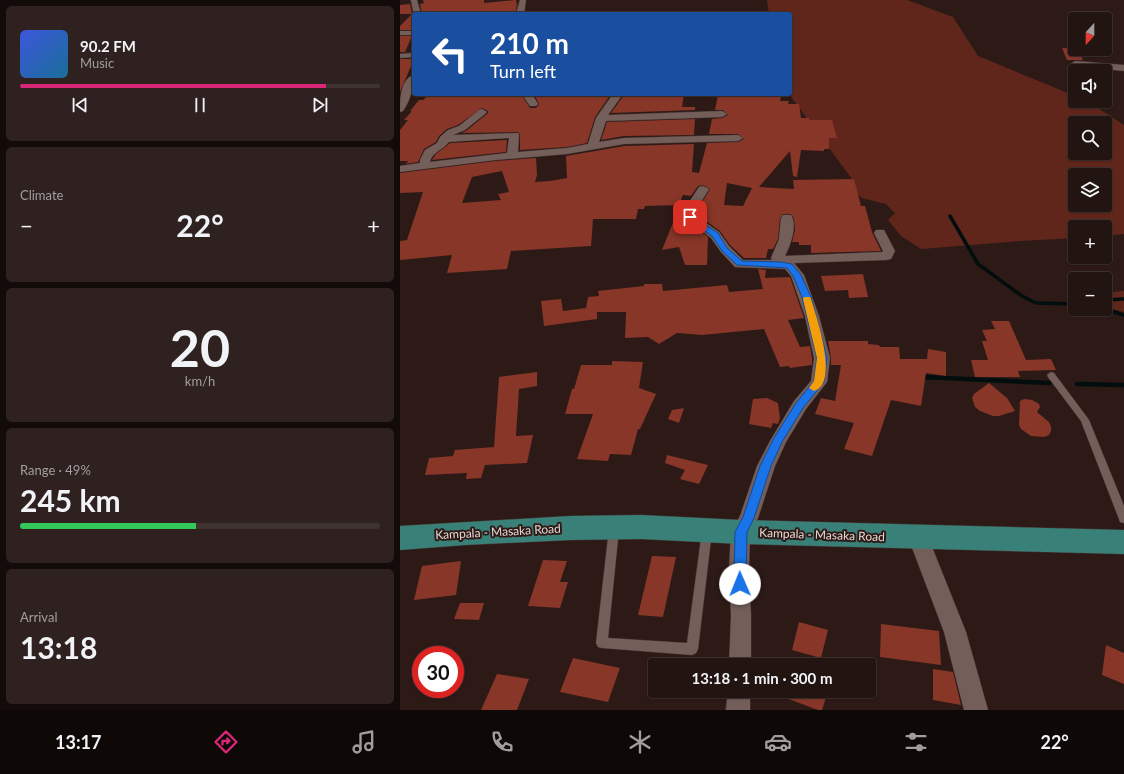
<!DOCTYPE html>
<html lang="en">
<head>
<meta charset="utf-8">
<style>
	body { margin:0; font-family:Lato,sans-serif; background:#2e211f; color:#f1f3f6; height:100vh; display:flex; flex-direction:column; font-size:15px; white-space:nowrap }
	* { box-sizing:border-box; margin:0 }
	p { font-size:13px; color:#a29e9f }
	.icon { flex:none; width:22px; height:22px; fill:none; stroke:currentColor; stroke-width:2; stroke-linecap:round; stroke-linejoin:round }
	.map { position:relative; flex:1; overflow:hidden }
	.sheet { display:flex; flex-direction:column; gap:6px; padding:6px; background:#130b09; width:400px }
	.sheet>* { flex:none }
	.hud { position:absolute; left:12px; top:12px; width:380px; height:84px; border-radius:4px; box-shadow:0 1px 3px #0004,0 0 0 1px #3f3331; background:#1a4fa0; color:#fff; overflow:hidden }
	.needle { width:26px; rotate:201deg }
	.buttons { position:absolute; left:668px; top:12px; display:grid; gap:8px }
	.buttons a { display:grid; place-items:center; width:44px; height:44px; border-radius:4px; background:#221411; box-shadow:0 1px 3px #0004,0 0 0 1px #3f3331; font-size:20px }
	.speed { position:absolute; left:12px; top:646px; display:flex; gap:8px; font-size:20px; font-weight:700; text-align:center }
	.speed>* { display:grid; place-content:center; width:52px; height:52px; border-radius:50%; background:#221411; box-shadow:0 1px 3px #0004,0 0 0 1px #3f3331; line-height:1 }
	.speed .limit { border:6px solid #d22; background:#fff; color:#111 }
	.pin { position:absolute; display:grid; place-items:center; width:34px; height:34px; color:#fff; margin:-17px; border-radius:8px; box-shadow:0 2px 6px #0006 }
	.me { position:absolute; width:44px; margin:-22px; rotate:359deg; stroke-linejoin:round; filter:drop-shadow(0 0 3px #0008) }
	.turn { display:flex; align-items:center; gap:14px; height:84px; padding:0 12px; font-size:18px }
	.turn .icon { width:52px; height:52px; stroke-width:2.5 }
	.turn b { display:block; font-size:28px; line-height:34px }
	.big { font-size:30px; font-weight:700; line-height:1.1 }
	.sheet .tile { flex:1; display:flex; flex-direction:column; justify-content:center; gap:6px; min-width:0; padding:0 14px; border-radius:6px; background:#2e211f }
	.sheet .dial { align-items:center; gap:0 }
	.dial b { font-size:52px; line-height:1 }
	.song { display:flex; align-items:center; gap:12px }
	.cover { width:48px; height:48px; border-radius:6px; background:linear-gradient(135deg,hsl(230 70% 55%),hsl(200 70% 35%)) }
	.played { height:4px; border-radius:2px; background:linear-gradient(90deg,#db2777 85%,#3f3331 85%) }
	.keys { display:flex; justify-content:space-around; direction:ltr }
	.heat { display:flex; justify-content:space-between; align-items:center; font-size:22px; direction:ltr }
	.charge { height:6px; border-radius:3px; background:linear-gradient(90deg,#34c759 49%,#3f3331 0) }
	.trip { position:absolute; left:248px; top:658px; width:228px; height:40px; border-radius:4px; background:#221411; box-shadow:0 1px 3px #0004,0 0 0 1px #3f3331; font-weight:700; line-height:40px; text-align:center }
	.tabs { display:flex; height:64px; justify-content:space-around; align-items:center; background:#0e0807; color:#a29e9f }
	.tabs .icon { width:28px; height:28px }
	.tabs .selected { color:#db2777 }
	.tabs b { font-size:18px; color:#f1f3f6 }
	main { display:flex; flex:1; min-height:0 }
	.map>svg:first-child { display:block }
	.green { fill:#61261b; fill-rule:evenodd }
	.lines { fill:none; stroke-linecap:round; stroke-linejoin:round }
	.stream-far1 { stroke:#010e0d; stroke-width:3.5 }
	.stream { stroke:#010e0d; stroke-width:4.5 }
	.building { fill:#873628; fill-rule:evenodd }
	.service-casing { stroke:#463735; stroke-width:1 }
	.minor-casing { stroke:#463735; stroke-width:1 }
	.primary-casing { stroke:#463735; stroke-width:1 }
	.service { fill:#745e59; fill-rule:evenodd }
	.minor { fill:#745e59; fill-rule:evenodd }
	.primary { fill:#398078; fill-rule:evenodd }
	.route { fill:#1a73e8; stroke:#114b97 }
	.slow { fill:#f59e0b }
	.labels { text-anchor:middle; stroke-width:4; stroke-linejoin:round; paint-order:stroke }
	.near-street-label { font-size:12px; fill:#e4d7d4; stroke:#2d1a17 }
</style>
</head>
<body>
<main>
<section class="sheet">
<div class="tile">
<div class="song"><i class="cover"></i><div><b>90.2 FM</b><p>Music</p></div></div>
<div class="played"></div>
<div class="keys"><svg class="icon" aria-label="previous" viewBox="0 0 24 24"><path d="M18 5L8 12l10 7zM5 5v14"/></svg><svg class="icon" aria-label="pause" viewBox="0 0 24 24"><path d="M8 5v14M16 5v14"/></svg><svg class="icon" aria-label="next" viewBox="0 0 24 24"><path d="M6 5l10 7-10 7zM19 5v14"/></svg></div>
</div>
<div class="tile"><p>Climate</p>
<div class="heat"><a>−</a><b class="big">22°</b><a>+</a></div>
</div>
<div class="tile dial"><b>20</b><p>km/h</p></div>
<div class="tile"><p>Range · 49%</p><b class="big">245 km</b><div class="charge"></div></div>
<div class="tile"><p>Arrival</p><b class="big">13:18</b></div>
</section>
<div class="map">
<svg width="724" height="710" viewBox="0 0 724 710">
	<rect width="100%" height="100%" fill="#2d1a17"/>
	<g class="green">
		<path d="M367,0H507L553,17L578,56L675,96V101H687L724,125V234L705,236V227H675V238L620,241L521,249L501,236L488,220L495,213L486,204L462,198L454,191L452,179L389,94H390V14H369ZM675,123H705V153H675ZM675,175H705V205H675Z"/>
		<path d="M724,291V312L705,307V293Z"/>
	</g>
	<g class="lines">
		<g class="stream-far1">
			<path d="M550,216L578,264L622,296L636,303L675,304"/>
			<path d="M705,300L724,299"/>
			<path d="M705,309L724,315"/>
		</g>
		<g class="stream">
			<path d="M523,377L650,383"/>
			<path d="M677,384L724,385"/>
		</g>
	</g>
	<g class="building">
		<path d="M23,0H84V3L116,0L117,5L115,14H22L20,4L24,3Z"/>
		<path d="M10,4L12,14H0V5Z"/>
		<path d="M12,14L14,16V30H0V26Z"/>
		<path d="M0,36H12L5,52H0Z"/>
		<path d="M662,48L678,49L683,60H667Z"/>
		<path d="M0,59H14L0,92Z"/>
		<path d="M29,94H121L130,108H136L139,104L134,94H211L195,117L187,143L167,147L120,150V135L118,132L61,133L66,131L88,113V111L82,108L58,125L47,129L39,136L36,142L24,149L18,162L6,164L8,161H0V130L8,120H4L12,111H10L19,100H23Z"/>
		<path d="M243,94H284L282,107H295V110L211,113L224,95Z"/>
		<path d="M341,94H357L358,96L381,97L380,101H389L388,104H399L401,118H409V120H432L437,138H429V149H424V151L401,150L397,177L393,176L390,151L359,187L394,189L393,180L454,179L461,206H465L472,232L481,251L411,253V245H399V242H392L395,230L394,219L391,214H383L380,218L378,239L373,249H368L366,258H344L330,245L320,231L299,216L301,204L310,189L303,185L298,186L291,196L283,195L279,205L245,206L244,209H238L236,219H193L191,246L111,251L107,269L47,273L52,255L0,260V241L7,240L23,192L0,193V173L95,161L136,158L137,175L135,182L150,181L167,178L166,156L224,146L294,144L292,172L299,173L307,143L338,142L344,139L338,134H309L312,119L322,118L328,115L323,110H315L318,95L341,96ZM102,171L109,192L98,194L101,200L62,203L72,177ZM327,183L352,188L343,206L324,205Z"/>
		<path d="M295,119L294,135L224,136L201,140L207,122Z"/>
		<path d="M107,140L106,152L32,160L36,154L50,143Z"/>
		<path d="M276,215L282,216L283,218L308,237L307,265H285L279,247L262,250Z"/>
		<path d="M358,269L366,270L365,278L390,277L404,318L388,320L400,347L410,346L412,358V365L390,368L389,366L380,367L364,329L302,335L277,333L259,344L248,337L225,338L226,312H197V319L144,326L141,301L161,299L163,311L186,308L188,297L199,296L198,291L244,286V284H262L263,291L327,285L329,292L363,289Z"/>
		<path d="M463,274L468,297L449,298L448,290L425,291L421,276Z"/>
		<path d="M591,321H609L626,360L651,359L656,370L618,371L620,377H575L571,360H588L582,341H587L582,330L595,329Z"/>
		<path d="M428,341H468V344L479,345L480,347H499L500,359H527L528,349L546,352V376L526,373L521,406L491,400L472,456L444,449L454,423L415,414L421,398L435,401L441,365H431V358Z"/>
		<path d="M212,361L243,362L239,388L256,394L240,429H238L231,455L210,454L208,461L177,459L193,414H165L172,389H174L181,365H212Z"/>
		<path d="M137,372V386L119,389L116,436L133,435L127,463L85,465L81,478L66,479L67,473L25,475L29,458L53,456L55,450L94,447L99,377Z"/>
		<path d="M589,383L607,398L615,411L599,416H593L580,411L575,407L572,398L574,394Z"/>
		<path d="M367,398L378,403L380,418L378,424L373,423L371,428L349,424L353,399Z"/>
		<path d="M624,399L632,400L639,404L640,407L637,412L649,422L651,427V431L649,435L644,437L631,436L621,429L619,425L620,401Z"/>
		<path d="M284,408L279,423L268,419L272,410Z"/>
		<path d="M267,455L308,465L299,484L280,479L285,470L265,463Z"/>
		<path d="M252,556L276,557L263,617L238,615Z"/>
		<path d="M143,560L167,561L160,582H168L160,608L128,606Z"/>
		<path d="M61,561L56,595L14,600L22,566Z"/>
		<path d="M60,603H84L79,620L54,619Z"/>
		<path d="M399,622L428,630L421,658L392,650Z"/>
		<path d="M481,624L539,631L541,665L480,657Z"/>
		<path d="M706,645L724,653V684L702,675Z"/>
		<path d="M173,658L220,668L208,702L160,692Z"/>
		<path d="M533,669L553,672L561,705L533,700Z"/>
		<path d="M97,674L129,679L117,710H81Z"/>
		<path d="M370,691H428L422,710H418L370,692Z"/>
	</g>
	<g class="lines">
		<defs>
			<g id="service">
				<path d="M651,372L654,373L689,420L724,506V523L720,522L719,519L681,421L648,377L647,375Z"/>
				<path d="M214,525L218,526L219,529L208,638L287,643L302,531L303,528L307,527L311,528L312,531L298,649L296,653L292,655L202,648L198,647L196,643L209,529L210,526Z"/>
			</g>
			<g id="minor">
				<path d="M11,0H17L21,14L14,15Z"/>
				<path d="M120,0H126L124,14H116Z"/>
				<rect x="0" y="31" width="14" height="4"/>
				<path d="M14,53V57L0,58V54Z"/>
				<path d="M676,61L724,65V71L673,66L672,64L673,62Z"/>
				<path d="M14,75C14,87 10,101 3,111L0,112C0,100 0,79 14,75Z"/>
				<path d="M122,94H132L138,104L136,106H130Z"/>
				<path d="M213,94H223L208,115L322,111L327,114L322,117L206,121L199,142L224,138L338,135L343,138L338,141L224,144L167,154L95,160L0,172V166L20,163V160L25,150L37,143L40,137L48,130L59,126L79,110L82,109L87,112L85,114L65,130L53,135L118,133L119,135L118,152L167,148L188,144L196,118ZM109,138L107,153L30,162C32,152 43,150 49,142Z"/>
				<path d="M303,186L309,189L296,210V216L319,232L329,246L343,260H372L371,258L379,239L381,218L383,215H391C398,226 390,246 385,256L482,252L483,251L474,233L476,230H484L495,251L491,259L486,260L394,263L404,275L419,316L430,358L427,382L406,409L386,442L375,466L358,518L350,533L349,568L351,616V665H329L331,616L329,568L331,532L340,516L357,466L370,441L394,401L411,381L414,358L405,316L391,276L385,269L335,267L321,252L311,238L284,217V210L299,187Z"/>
				<path d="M518,529L525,531L528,537L566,632L588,710H564L544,632L508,537L511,531Z"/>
				<path d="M328,691H350V710H326Z"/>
			</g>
			<path id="primary" d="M241,515L341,520L724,530V554L341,544L241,539L170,540L65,545L0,550V526L170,516Z"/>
		</defs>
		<use href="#service" class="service-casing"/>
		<use href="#minor" class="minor-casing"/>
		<use href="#primary" class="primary-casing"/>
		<use href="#service" class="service"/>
		<use href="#minor" class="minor"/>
		<use href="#primary" class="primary"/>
	</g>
	<path class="route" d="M290,215L318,233L327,248L342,261L380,262L392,264L401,275L411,297L427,358L424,382L403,408L382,442L371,466L354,518L347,532L346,584L344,588L340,589L335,588L334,584L335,532L343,517L360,466L374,438L396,403L414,381L417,358L402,297L393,276L387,268L337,265L322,251L312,236L287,219V216Z"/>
	<path class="slow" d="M404,297H410L411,299C416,316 440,384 414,391L409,388L414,381L417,358L403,299Z"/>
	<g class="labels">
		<g class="near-street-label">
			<text transform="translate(98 532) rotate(-3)" y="4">Kampala - Masaka Road</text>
			<text transform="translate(422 535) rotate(2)" y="4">Kampala - Masaka Road</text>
		</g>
	</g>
</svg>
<div class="buttons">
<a><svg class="needle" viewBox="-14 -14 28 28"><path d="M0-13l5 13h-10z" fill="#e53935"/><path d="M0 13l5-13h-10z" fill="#a29e9f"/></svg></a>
<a><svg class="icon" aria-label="sound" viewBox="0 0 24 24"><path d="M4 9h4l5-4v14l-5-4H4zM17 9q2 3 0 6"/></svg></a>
<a><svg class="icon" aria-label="search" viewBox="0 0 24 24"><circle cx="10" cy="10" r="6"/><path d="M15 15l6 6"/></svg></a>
<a><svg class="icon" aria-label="layers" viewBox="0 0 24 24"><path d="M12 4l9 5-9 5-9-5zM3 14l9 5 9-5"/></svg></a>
<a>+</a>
<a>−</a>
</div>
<div class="speed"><div class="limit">30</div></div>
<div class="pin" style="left:290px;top:217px;background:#d93025"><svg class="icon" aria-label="arrive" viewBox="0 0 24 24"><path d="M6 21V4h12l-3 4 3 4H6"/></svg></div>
<svg class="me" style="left:340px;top:584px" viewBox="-20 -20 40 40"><circle r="19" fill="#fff"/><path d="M0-13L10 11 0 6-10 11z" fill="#1a73e8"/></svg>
<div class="trip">13:18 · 1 min · 300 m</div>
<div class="hud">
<div class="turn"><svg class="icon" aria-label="left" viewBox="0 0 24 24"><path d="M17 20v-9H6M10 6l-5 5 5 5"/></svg><div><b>210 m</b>Turn left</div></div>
</div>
</div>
</main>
<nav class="tabs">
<b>13:17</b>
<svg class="icon selected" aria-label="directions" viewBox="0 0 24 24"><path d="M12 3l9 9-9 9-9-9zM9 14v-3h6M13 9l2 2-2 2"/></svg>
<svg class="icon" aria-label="music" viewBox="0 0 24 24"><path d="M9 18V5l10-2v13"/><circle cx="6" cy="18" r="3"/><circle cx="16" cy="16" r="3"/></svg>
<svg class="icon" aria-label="phone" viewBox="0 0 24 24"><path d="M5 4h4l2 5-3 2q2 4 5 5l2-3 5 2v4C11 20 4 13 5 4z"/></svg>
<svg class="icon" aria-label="climate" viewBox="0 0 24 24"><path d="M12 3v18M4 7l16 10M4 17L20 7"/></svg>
<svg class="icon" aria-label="car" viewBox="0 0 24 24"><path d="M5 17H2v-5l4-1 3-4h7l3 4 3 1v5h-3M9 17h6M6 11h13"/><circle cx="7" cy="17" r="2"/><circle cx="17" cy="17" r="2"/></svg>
<svg class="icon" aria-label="filters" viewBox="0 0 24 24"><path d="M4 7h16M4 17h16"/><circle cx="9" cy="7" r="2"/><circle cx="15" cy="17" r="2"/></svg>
<b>22°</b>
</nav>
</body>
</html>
